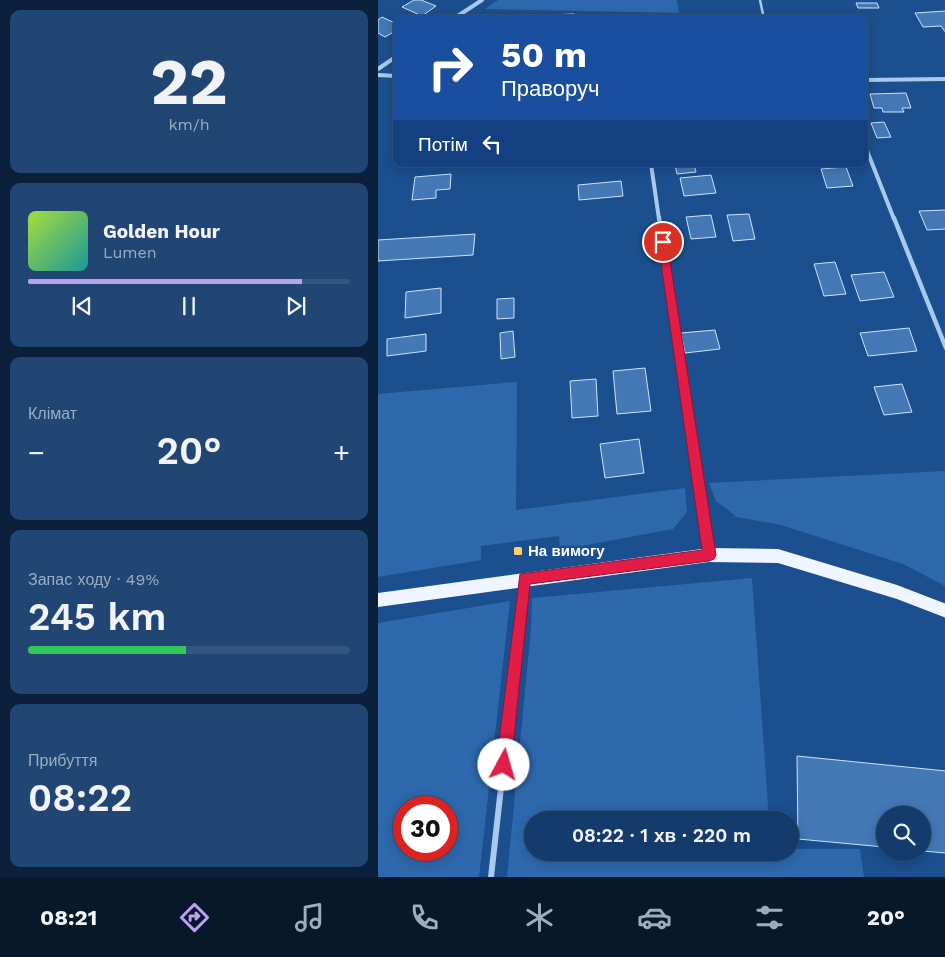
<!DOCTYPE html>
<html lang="uk">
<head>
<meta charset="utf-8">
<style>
	body { margin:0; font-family:"Work Sans",sans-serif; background:#214673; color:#f1f3f6; height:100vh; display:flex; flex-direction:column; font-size:19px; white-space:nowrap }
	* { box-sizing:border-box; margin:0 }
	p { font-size:16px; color:#9dadc1 }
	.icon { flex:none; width:28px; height:28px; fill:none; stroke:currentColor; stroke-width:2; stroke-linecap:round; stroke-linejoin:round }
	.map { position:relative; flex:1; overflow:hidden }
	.drawer { display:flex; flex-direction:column; gap:10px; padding:10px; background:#0b203b; width:378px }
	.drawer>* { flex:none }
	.hud { position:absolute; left:15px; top:15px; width:475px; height:152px; border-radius:10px; box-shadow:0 2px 12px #0003,0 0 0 1px #33557e; background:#1a4fa0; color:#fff; overflow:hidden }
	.controls { position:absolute; left:498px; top:806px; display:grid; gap:10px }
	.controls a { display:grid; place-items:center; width:55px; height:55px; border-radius:50%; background:#143b6b; box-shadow:0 2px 12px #0003,0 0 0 1px #33557e; font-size:25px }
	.speed { position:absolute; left:15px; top:796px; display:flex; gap:10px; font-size:25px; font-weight:700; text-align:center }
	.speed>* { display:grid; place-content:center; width:65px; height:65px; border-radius:50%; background:#143b6b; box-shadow:0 2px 12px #0003,0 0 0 1px #33557e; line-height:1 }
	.speed .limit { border:8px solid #d22; background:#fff; color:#111 }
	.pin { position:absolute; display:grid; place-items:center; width:42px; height:42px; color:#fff; margin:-21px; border:2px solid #fff; border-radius:50%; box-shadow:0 1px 5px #0007 }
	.me { position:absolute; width:55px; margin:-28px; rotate:6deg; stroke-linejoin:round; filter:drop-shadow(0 0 4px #0008) }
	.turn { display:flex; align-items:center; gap:18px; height:105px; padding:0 25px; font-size:22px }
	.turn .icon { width:65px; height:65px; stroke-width:2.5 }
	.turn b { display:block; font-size:35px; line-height:42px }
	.then { display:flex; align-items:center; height:48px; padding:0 25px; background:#0003; gap:10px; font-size:19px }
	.big { font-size:38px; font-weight:600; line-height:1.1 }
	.drawer .widget { flex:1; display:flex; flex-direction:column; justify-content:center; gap:8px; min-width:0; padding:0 18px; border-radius:10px; background:#214673 }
	.drawer .dial { align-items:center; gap:0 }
	.dial b { font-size:65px; line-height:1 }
	.song { display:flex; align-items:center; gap:15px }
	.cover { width:60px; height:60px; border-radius:8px; background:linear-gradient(135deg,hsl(80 70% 55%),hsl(180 70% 35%)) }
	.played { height:5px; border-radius:2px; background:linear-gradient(90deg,#bca0f2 85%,#33557e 85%) }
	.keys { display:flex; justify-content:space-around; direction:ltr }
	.heat { display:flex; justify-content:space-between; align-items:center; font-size:28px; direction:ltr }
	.charge { height:8px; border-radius:4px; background:linear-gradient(90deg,#34c759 49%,#33557e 0) }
	.trip { position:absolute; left:146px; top:811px; width:275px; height:50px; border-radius:25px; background:#143b6b; box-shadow:0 2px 12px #0003,0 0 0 1px #33557e; font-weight:600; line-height:50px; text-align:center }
	.dock { display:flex; height:80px; justify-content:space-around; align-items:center; background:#08182b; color:#9dadc1 }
	.dock .icon { width:35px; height:35px }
	.dock .current { color:#bca0f2 }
	.dock b { font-size:22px; color:#f1f3f6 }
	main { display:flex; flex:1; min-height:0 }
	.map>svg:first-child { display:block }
	.green { fill:#2e69ad; fill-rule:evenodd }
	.building { fill:#4478b7; stroke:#cfe3fa }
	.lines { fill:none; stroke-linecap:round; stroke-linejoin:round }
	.service { stroke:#a9c9ee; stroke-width:2.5 }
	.minor-far2 { stroke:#a9c9ee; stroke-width:4 }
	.minor-far1 { stroke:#a9c9ee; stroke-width:4.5 }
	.minor { stroke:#a9c9ee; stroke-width:6 }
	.primary { fill:#f0f6ff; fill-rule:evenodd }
	.route { fill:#e11d48; stroke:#92132f }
	.poi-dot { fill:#ffd166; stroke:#1b4f8f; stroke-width:2 }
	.labels { text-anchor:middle; stroke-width:5; stroke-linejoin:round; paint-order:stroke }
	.poi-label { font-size:15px; font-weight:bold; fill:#fff; stroke:#1b4f8f; text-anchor:start }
</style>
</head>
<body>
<main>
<section class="drawer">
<div class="widget dial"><b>22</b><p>km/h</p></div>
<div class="widget">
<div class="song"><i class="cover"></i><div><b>Golden Hour</b><p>Lumen</p></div></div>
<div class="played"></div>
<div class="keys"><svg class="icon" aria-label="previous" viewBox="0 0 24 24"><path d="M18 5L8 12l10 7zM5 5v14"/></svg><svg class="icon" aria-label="pause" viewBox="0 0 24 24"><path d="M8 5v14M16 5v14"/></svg><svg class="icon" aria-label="next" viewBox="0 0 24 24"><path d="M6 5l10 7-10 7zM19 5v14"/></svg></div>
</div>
<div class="widget"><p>Клімат</p>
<div class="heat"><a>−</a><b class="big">20°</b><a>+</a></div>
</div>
<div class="widget"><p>Запас ходу · 49%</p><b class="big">245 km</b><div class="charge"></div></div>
<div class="widget"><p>Прибуття</p><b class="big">08:22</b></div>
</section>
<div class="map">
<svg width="568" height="877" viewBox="0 0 568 877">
	<rect width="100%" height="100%" fill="#1b4f8f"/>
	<g class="green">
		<path d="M120,0H299L301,13L107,9Z"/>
		<path d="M139,382L138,510L307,488L309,512L295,529L182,550L181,536L103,546V560L0,577V394Z"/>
		<path d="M567,471V586L525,564L403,525L353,516H358L338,501L331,483Z"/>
		<path d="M374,578L391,820H155V852H412L413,849H482L486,877H129L153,629L154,598Z"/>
		<path d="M132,601L101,877H0V623ZM26,808H69V850H26Z"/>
	</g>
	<g class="building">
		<path d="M36,0H43L58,6L44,16L24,7Z"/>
		<path d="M478,3H499L501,8H480Z"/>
		<path d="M568,11V33L563,26L545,27L537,13Z"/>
		<path d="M196,14V19H169V15Z"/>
		<path d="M4,17L19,24V30L7,37L0,33V20Z"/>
		<path d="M528,93L533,108H524L526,112H505L504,108H496L492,94Z"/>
		<path d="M506,122L513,137L499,138L493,123Z"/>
		<path d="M316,164L318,172L299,174L297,165Z"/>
		<path d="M468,167L475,186L449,188L443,169Z"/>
		<path d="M73,174L72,189L58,190V198L34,200L37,177Z"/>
		<path d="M333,175L338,193L306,196L302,178Z"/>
		<path d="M243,181L245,196L201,200L200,185Z"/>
		<path d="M568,210V229L549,230L541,211Z"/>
		<path d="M371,214L377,239L355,241L349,215Z"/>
		<path d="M333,215L338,237L313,239L308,217Z"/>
		<path d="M97,234L95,255L0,261V240Z"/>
		<path d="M457,262L468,294L446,296L436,264Z"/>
		<path d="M506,272L516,297L482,301L473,275Z"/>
		<path d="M63,288V313L27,318L28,292Z"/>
		<path d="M136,298V318L119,319V299Z"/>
		<path d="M531,328L539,351L490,356L482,333Z"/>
		<path d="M337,330L342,349L307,353L303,333Z"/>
		<path d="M135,331L137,357L123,359L122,333Z"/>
		<path d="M48,334V351L9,356V339Z"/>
		<path d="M267,368L273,411L239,414L235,371Z"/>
		<path d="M218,379L220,416L194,418L192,381Z"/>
		<path d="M524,384L534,412L506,415L496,387Z"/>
		<path d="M261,439L266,473L227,478L222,444Z"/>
		<path d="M419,756L568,771V853L544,851V815H506V847L420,839Z"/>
	</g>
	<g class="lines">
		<path class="service" d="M382,0L386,19"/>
		<g class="minor-far2">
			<path d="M75,19L104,0"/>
			<path d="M0,69L19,56"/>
			<path d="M0,75L19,76"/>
			<path d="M486,80L568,79"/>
			<path d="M486,143L516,219"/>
			<path d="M273,164L281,219"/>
		</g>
		<g class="minor-far1">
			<path d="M281,218L324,505"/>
			<path d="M516,218L568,348"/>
		</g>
		<g class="minor">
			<path d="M323,503L331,554"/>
			<path d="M113,877L146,582"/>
		</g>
		<path class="primary" d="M331,548L400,549L519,585L568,604V618L519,599L400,563L331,562L0,607V593Z"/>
	</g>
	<path class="route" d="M285,238L289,242L338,555L336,559L331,561L152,584L133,765L131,770L126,772L120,770L118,765L142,574L324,550L280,242Z"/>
	<rect class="poi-dot" x="135" y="546" width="10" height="10" rx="2.5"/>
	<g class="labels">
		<g class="poi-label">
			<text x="150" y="556">На вимогу</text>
		</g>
	</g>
</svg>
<div class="controls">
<a><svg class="icon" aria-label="search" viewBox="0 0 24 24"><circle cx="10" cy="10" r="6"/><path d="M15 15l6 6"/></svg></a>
</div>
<div class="speed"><div class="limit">30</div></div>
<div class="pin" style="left:285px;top:242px;background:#d93025"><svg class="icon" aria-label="arrive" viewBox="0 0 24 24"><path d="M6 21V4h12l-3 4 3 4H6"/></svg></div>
<svg class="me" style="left:126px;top:765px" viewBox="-20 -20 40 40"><circle r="19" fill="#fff"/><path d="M0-13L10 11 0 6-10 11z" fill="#e11d48"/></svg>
<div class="trip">08:22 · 1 хв · 220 m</div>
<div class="hud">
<div class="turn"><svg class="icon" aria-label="right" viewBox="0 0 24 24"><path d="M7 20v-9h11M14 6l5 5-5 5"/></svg><div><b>50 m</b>Праворуч</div></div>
<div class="then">Потім<svg class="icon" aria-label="left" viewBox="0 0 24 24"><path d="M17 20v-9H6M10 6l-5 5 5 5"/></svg></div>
</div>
</div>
</main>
<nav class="dock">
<b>08:21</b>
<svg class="icon current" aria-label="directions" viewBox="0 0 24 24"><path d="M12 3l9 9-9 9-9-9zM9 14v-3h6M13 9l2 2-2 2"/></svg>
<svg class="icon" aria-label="music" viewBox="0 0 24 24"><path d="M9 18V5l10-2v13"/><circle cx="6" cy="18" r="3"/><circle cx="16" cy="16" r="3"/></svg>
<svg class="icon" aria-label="phone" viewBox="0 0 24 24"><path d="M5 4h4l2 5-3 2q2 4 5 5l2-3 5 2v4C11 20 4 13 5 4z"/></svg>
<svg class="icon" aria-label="climate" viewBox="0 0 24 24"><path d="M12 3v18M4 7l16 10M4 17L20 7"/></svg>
<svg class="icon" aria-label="car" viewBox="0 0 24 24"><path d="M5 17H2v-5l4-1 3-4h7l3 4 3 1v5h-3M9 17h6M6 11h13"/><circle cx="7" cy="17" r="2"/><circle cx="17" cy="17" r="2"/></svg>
<svg class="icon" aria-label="filters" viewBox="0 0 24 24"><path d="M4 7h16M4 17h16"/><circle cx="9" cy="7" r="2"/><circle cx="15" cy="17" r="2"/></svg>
<b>20°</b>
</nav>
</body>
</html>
